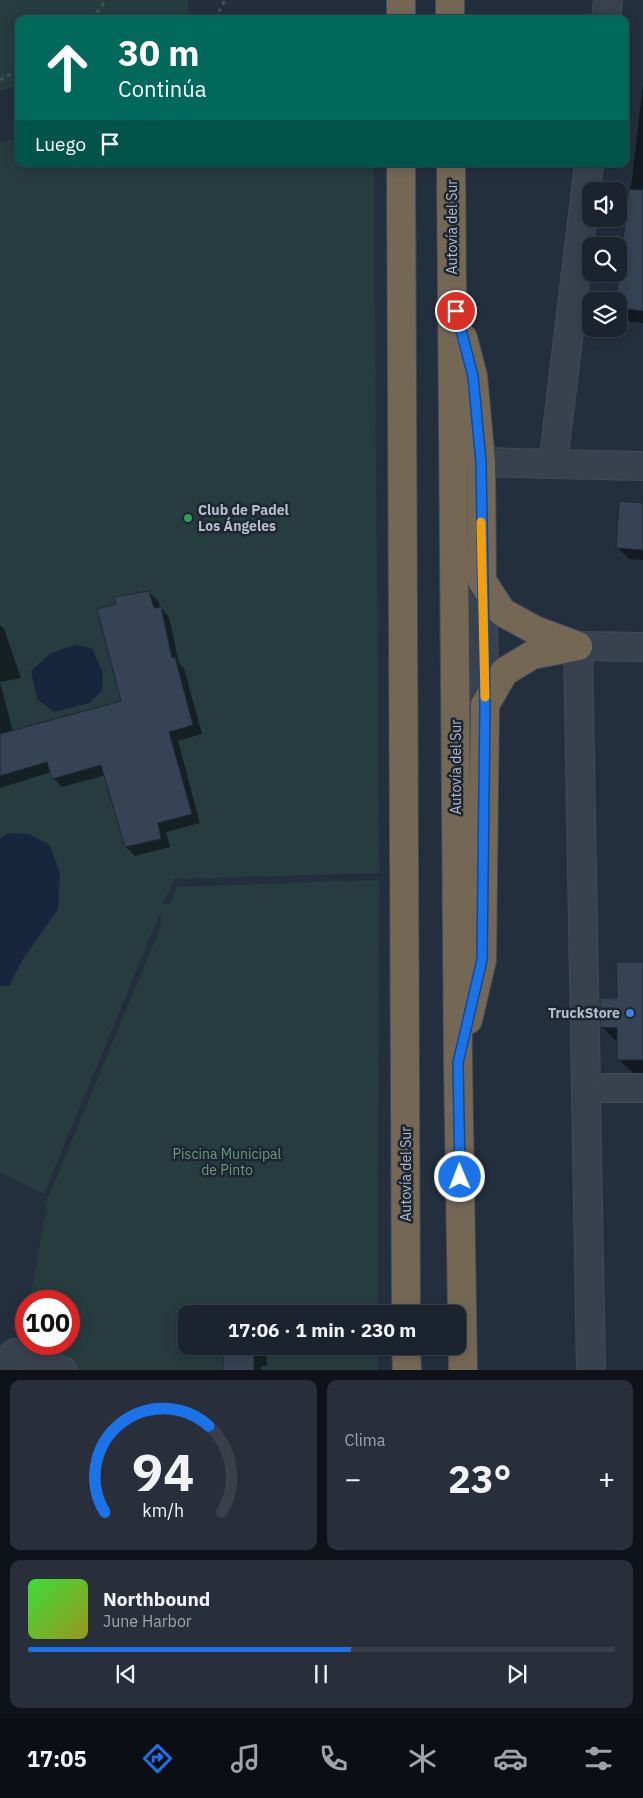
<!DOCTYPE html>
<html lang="es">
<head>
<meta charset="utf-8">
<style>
	body { margin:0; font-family:"IBM Plex Sans",sans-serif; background:#282f3a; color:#f1f3f6; height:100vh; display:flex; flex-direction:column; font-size:19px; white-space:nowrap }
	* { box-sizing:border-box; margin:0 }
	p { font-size:16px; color:#a0a4aa }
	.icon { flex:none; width:28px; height:28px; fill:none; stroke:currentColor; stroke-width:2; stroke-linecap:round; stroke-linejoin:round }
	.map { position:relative; height:1370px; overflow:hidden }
	.sheet { display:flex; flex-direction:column; gap:10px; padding:10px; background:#0f1319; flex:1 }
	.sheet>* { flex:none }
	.top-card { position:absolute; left:15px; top:15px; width:614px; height:152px; border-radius:10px; box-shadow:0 2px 12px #0003,0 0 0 1px #39404a; background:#00695c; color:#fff; overflow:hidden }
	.controls { position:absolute; left:582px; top:182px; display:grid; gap:10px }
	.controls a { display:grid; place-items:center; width:45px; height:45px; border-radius:10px; background:#1b232e; box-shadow:0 2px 12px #0003,0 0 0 1px #39404a; font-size:25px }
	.speed { position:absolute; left:15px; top:1290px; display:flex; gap:10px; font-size:25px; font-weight:700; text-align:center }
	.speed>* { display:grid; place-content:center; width:65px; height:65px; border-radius:50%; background:#1b232e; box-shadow:0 2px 12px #0003,0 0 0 1px #39404a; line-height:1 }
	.speed .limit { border:8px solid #d22; background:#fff; color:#111 }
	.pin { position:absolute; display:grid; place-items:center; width:42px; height:42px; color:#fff; margin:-21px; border:2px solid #fff; border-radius:50%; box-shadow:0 1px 5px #0007 }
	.me { position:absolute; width:55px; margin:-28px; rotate:359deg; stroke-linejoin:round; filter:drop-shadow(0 0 4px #0008) }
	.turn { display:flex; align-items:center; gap:18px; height:105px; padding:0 20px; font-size:22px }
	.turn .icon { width:65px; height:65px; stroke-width:2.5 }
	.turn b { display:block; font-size:35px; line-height:42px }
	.then { display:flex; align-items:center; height:48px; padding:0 20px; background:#0003; gap:10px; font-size:19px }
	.big { font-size:38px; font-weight:700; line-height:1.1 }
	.sheet .card { flex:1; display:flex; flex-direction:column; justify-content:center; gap:8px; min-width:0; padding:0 18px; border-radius:10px; background:#282f3a }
	.sheet .dial { align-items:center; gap:0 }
	.dial svg { height:130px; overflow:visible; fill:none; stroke:#39404a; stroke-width:7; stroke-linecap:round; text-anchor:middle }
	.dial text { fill:#f1f3f6; stroke:none }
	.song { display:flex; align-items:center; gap:15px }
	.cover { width:60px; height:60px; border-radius:8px; background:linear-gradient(135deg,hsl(120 70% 55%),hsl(60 70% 35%)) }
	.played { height:5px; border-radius:2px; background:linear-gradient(90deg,#1a73e8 55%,#39404a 55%) }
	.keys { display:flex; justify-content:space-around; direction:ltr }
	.heat { display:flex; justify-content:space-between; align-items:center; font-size:28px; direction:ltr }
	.sheet .tiles { flex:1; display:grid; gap:10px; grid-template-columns:1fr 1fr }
	.card:last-child { grid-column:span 2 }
	.trip { position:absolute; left:178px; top:1305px; width:288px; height:50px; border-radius:10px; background:#1b232e; box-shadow:0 2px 12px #0003,0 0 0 1px #39404a; font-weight:700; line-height:50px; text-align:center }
	.tab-bar { display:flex; height:80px; justify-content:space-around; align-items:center; background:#0b0e12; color:#a0a4aa }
	.tab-bar .icon { width:35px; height:35px }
	.tab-bar .active { color:#1a73e8 }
	.tab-bar b { font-size:22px; color:#f1f3f6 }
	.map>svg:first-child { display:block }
	.green { fill:#263c3f }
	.water { fill:#17263c }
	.shadow { fill:#0007 }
	.building { fill:#364354; stroke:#1f2835 }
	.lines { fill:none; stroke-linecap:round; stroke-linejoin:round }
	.minor-casing { stroke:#414a57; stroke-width:30 }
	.highway-casing { stroke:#434c59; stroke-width:30 }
	.path { stroke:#3f5557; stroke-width:3; stroke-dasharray:4 4; stroke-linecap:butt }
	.minor { stroke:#38414e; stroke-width:28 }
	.highway { stroke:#746855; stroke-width:28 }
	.route-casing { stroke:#114b97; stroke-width:12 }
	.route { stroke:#1a73e8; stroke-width:9 }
	.slow { stroke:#f59e0b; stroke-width:9 }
	.leisure-dot { fill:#2e9e5b; stroke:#1d2633; stroke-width:2 }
	.shop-dot { fill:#3f7fe0; stroke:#1d2633; stroke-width:2 }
	.labels { text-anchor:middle; stroke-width:5; stroke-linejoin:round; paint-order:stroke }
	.street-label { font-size:14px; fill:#b4bcc9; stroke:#1d2633 }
	.poi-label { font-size:14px; font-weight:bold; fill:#b4bcc9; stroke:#1d2633; text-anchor:start }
	.park-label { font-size:14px; fill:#6b9a76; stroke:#1d2633 }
</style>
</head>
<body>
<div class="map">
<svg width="643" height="1371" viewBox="0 0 643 1371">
	<rect width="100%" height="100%" fill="#242f3e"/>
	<g class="green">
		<path d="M0,0H188V19H19V85L0,91Z"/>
		<path d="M19,137V164H374L379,873L174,879L163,904H170L177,887L379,880L378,1314H186V1346H378V1370H16L19,1366L26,1324V1344H69V1301H30L48,1198L161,926V911L44,1194L0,1172V143Z"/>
	</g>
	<g class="water">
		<path d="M76,645L92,648L103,673L102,690L90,703L54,712L37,699L31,671L51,653Z"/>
		<path d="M8,833L29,834L50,845L60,874L58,909L23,959L9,986H0V839Z"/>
	</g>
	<g class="shadow">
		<path d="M643,83V323L631,322L619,309L618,301Z"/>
		<path d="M643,505V560L629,559L617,547Z"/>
		<path d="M149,592L158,601L160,607L169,617L179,663L184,668L202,734L178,741L200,823L166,832L170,847L135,856L126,847L106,775L62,787L53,778L51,772L0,788V625L4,629L21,678L0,682L13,732L122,702L117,605Z"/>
		<path d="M643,963V1073H633L618,1059V1041H616L602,1027Z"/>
		<path d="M224,1346H265L267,1366H261L262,1371H224Z"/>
	</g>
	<g class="building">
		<path d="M629,189L643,190V311L619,308V301H616Z"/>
		<path d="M619,501L643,503V550L616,548Z"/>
		<path d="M149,591L154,608L161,607L172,658L175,657L193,725L169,732L192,814L158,823L161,839L125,847L101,765L52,779L47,762L0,776V734L121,701L97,609L116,604L114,597Z"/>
		<path d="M616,962H643V1060H617V1028L600,1027V998H617Z"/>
		<rect x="223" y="1346" width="31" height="25"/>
	</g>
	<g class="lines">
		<defs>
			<g id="minor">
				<path d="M606,19L608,0"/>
				<path d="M481,462L553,464L589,164"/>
				<path d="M553,464L643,466"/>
				<path d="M482,581L485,705"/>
				<path d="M586,1088H643"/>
				<path d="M1,1371L6,1361L15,1353L63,1371"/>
				<path d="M591,1371L578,646L643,647"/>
			</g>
			<g id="highway">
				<path d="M401,0V19"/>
				<path d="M450,0V19"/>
				<path d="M401,164L406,1314"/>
				<path d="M451,164L458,1063L463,1371"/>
				<path d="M463,338L473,376L481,462L482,581L502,612L535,630L578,646"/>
				<path d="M468,1020L482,960L485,705L504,672L532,655L578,646"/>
				<path d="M406,1346L407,1371"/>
			</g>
		</defs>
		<use href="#minor" class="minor-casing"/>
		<use href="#highway" class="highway-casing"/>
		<g class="path">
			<path d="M92,19L106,0"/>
			<path d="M215,19L225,0"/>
			<path d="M0,80L19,69"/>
		</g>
		<use href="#minor" class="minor"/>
		<use href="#highway" class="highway"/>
	</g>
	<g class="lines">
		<defs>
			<path id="route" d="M456,311L473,376L481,462L485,705L482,960L458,1063L460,1177"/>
		</defs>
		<use href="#route" class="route-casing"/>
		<use href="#route" class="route"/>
		<path class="slow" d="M481,522L485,697"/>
	</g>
	<circle class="leisure-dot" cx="188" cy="518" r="5"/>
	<circle class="shop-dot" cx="630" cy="1013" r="5"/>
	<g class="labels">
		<g class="street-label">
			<text transform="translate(452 227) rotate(-90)" y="5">Autovía del Sur</text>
			<text transform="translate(456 767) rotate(-90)" y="5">Autovía del Sur</text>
			<text transform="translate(406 1174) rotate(-90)" y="5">Autovía del Sur</text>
		</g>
		<g class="poi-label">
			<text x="198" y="515">Club de Padel<tspan x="198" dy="16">Los Ángeles</tspan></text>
			<text x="620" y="1018" text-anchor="end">TruckStore</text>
		</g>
		<g class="park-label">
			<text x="227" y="1159">Piscina Municipal<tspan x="227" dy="16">de Pinto</tspan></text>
		</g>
	</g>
</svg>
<div class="controls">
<a><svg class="icon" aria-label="sound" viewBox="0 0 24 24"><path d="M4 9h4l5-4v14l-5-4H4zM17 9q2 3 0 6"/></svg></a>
<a><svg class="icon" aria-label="search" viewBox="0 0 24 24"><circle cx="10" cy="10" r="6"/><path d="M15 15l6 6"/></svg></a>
<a><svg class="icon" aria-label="layers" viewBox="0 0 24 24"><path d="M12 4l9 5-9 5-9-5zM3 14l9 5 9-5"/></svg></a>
</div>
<div class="speed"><div class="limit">100</div></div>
<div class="pin" style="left:456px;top:311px;background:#d93025"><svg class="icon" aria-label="arrive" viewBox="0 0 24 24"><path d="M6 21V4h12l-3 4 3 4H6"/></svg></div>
<svg class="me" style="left:460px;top:1177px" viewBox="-20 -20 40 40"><circle r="17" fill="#1a73e8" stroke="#fff" stroke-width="3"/><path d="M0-11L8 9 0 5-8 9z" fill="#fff"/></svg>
<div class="trip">17:06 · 1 min · 230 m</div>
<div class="top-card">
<div class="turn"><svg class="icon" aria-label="ahead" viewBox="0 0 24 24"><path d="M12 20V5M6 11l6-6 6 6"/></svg><div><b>30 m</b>Continúa</div></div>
<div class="then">Luego<svg class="icon" aria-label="arrive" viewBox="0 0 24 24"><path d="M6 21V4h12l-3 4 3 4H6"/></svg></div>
</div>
</div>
<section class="sheet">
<div class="tiles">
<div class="card dial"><svg viewBox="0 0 100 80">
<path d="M14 69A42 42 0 1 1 86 69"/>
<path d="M14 69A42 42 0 0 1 78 16" stroke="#1a73e8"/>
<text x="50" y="56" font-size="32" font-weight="700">94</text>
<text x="50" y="72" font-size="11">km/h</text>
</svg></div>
<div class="card"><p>Clima</p>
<div class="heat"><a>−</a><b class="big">23°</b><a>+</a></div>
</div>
<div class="card">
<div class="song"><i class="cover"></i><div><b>Northbound</b><p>June Harbor</p></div></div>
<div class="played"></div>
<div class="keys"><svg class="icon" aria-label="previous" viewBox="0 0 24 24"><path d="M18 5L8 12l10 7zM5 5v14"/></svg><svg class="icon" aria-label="pause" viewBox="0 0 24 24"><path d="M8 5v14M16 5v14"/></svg><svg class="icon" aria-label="next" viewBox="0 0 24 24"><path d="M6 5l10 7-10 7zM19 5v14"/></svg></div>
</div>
</div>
</section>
<nav class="tab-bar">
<b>17:05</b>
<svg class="icon active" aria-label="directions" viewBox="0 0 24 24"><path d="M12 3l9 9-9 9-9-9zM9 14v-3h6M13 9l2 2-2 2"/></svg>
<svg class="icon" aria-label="music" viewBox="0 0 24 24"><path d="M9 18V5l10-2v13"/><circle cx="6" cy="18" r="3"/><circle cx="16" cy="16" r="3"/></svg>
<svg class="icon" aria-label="phone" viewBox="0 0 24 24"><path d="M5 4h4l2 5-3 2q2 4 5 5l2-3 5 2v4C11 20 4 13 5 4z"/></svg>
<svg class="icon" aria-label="climate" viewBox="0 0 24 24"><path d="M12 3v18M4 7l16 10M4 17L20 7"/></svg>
<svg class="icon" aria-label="car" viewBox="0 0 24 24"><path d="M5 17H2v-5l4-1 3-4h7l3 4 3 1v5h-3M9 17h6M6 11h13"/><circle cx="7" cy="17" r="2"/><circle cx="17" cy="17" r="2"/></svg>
<svg class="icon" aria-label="filters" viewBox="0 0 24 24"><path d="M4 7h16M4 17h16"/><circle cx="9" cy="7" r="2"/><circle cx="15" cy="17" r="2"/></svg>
</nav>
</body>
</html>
